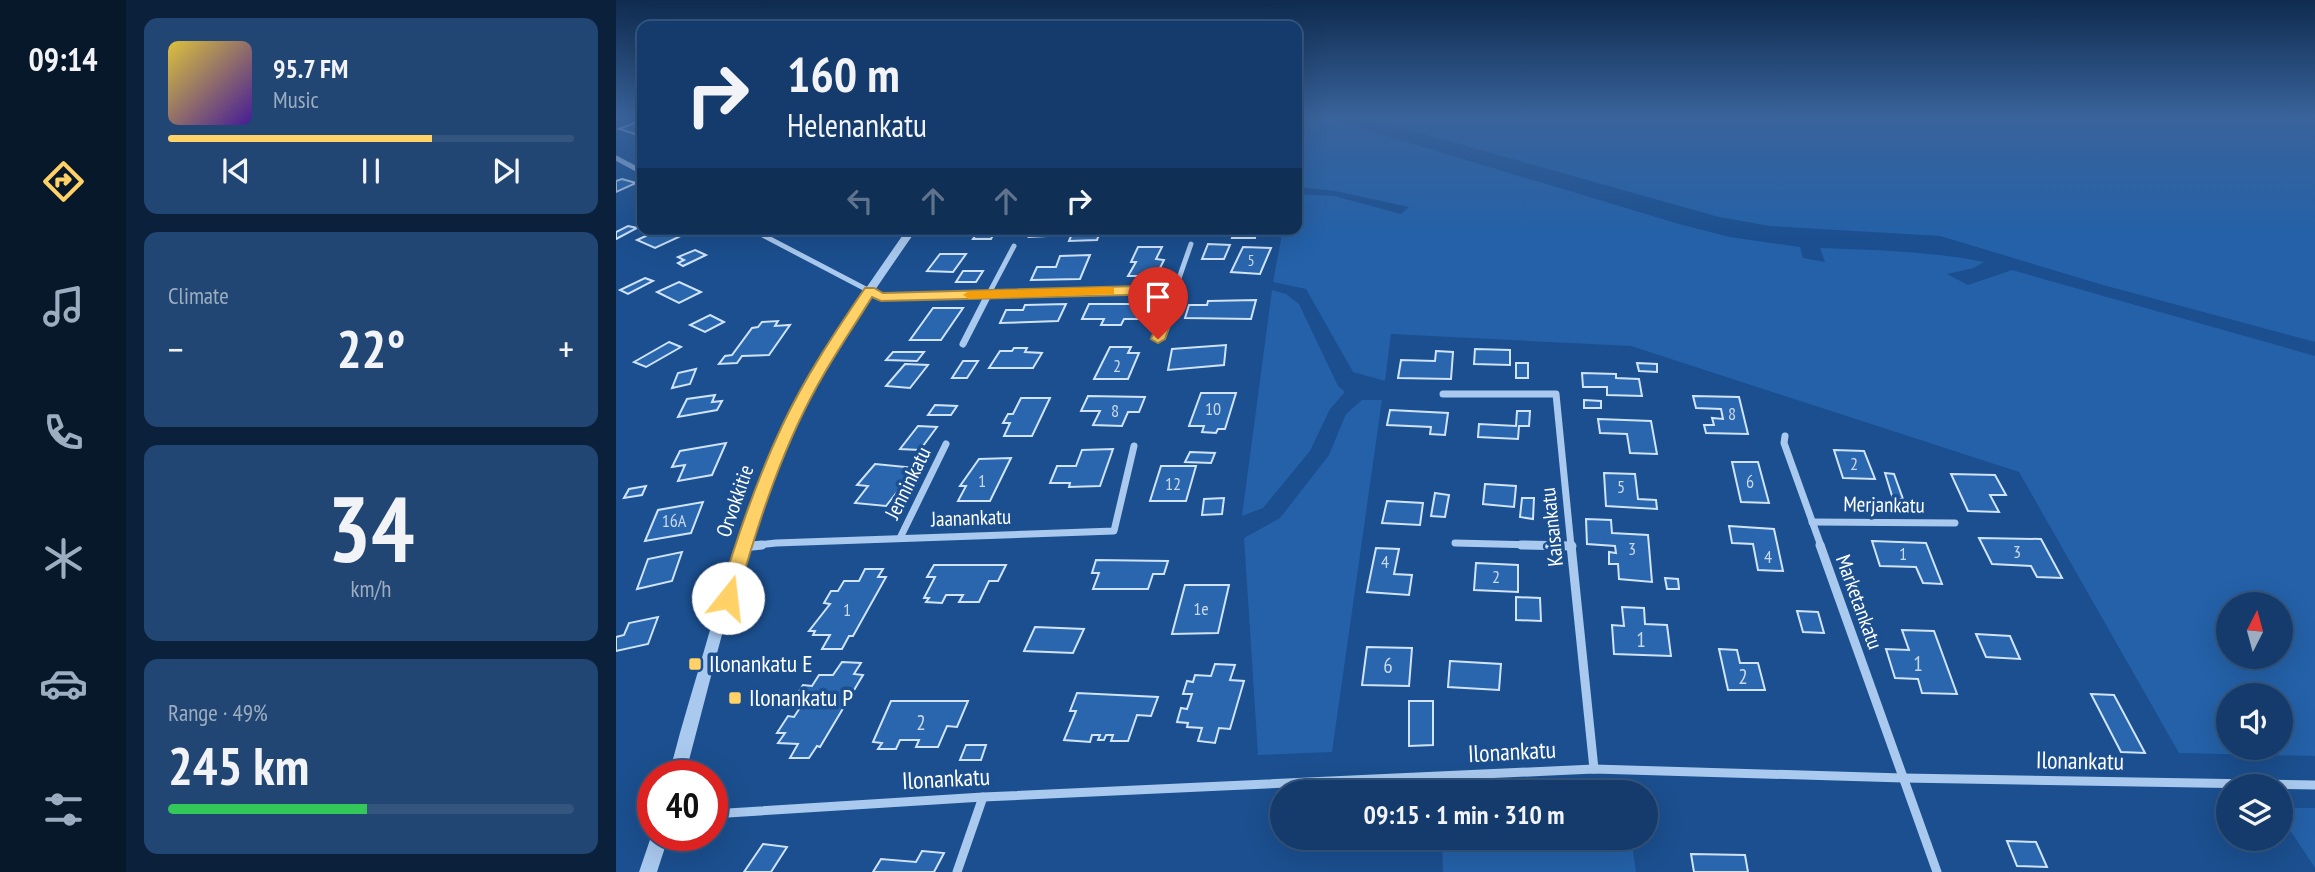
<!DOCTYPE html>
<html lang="en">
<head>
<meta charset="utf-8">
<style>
	body { margin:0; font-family:"PT Sans Narrow",sans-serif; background:#214673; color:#f1f3f6; height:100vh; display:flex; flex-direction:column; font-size:26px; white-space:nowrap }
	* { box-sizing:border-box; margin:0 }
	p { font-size:23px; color:#9dadc1 }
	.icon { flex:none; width:38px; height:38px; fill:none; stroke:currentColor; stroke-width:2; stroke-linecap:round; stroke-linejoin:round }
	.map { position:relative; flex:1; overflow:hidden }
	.side { display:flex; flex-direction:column; gap:18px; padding:18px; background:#0b203b; width:490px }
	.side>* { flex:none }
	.top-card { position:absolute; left:21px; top:21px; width:665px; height:214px; border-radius:14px; box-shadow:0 7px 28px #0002,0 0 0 2px #33557e; background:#143b6b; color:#f1f3f6; overflow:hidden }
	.needle { width:46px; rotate:6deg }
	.tools { position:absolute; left:1600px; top:592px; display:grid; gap:14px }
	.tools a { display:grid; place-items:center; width:77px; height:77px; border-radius:50%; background:#143b6b; box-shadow:0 7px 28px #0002,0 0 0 2px #33557e; font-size:35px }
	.speed { position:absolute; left:21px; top:760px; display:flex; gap:14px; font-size:35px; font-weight:700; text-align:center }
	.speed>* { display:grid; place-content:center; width:91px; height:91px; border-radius:50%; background:#143b6b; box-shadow:0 7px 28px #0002,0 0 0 2px #33557e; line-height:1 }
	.speed .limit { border:10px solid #d22; background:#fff; color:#111 }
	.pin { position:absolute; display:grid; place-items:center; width:60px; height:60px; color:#fff; margin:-72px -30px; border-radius:50% 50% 50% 0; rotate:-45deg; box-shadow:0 0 7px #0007 }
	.pin .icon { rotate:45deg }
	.me { position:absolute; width:77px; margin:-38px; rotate:16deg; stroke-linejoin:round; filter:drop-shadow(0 0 5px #0008) }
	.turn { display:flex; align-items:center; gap:24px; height:147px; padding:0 35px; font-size:32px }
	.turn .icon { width:91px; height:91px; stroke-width:2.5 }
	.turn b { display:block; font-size:49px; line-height:60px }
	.lanes { display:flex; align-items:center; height:66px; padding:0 35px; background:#0003; justify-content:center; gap:35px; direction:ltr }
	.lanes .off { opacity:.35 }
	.big { font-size:52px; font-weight:700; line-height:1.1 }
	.side .widget { flex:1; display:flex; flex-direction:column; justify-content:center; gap:10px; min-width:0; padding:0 24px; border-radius:14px; background:#214673 }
	.side .dial { align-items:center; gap:0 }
	.dial b { font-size:91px; line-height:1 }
	.song { display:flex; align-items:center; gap:21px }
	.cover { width:84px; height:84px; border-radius:10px; background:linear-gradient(135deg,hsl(50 70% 55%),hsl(260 70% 35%)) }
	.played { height:7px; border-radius:4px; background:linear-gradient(90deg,#ffd166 65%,#33557e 65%) }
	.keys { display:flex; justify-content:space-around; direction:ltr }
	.heat { display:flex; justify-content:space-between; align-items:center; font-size:38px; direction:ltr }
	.charge { height:10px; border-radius:5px; background:linear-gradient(90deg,#34c759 49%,#33557e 0) }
	.trip { position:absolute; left:654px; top:780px; width:388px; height:70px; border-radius:35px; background:#143b6b; box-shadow:0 7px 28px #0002,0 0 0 2px #33557e; font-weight:700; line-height:70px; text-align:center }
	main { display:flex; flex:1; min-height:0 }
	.menu { display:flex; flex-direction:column; width:126px; justify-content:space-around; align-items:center; background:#08182b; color:#9dadc1 }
	.menu .icon { width:49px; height:49px }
	.menu .on { color:#ffd166 }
	.menu b { font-size:32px; color:#f1f3f6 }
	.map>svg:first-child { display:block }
	.green { fill:#2461a8; fill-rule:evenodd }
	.building { fill:#2a66ad; stroke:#cfe3fa; stroke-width:2 }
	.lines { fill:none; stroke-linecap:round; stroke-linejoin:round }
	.minor-far2 { stroke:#a9c9ee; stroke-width:5 }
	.minor-far1 { stroke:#a9c9ee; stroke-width:7 }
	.minor { stroke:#a9c9ee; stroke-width:9 }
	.tertiary { fill:#a9c9ee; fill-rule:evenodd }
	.route { fill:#ffd166; stroke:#a68842; stroke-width:2 }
	.slow { fill:#f59e0b }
	.poi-dot { fill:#ffd166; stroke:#1b4f8f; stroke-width:2.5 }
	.labels { text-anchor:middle; stroke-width:7; stroke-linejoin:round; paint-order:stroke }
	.far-number-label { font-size:16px; fill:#cad9ea }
	.number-label { font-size:18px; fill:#cad9ea }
	.street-label { font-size:21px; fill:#fff; stroke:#1b4f8f }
	.near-number-label { font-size:21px; fill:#cad9ea }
	.near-poi-label { font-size:24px; fill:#fff; stroke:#1b4f8f; text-anchor:start }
	.near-street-label { font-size:24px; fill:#fff; stroke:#1b4f8f }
</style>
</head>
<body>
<main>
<nav class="menu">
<b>09:14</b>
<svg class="icon on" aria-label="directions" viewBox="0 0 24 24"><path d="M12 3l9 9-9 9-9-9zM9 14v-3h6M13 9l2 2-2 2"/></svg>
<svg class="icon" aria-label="music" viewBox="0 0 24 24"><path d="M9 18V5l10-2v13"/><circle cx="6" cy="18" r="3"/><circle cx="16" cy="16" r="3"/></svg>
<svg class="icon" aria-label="phone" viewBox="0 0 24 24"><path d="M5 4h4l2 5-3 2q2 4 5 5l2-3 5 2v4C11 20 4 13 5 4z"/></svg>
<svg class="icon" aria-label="climate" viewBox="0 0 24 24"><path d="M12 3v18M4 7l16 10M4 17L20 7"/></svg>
<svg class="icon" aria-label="car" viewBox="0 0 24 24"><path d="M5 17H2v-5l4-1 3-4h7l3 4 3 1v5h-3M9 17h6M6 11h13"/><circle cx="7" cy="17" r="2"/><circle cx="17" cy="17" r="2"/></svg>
<svg class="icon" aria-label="filters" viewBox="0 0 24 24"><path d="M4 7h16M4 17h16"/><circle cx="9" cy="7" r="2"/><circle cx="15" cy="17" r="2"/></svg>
</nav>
<section class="side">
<div class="widget">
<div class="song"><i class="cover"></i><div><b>95.7 FM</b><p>Music</p></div></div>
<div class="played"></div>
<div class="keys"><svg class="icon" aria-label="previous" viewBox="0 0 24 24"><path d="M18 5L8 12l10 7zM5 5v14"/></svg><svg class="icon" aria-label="pause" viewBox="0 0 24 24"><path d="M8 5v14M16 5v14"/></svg><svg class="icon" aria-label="next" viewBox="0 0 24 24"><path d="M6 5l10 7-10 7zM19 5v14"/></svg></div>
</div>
<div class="widget"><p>Climate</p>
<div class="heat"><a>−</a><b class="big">22°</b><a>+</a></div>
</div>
<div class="widget dial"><b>34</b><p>km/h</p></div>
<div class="widget"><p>Range · 49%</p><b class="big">245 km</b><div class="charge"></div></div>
</section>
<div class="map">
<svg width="1699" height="872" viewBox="0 0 1699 872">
	<rect width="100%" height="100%" fill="#1b4f8f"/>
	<g class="green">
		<path d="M681,116L714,119L1063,224L1114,237L1184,247L1187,258L1209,262L1204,248C1259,250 1314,251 1368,262L1358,268L1331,274L1352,285L1396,270L1699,356V756L1563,753L1403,472L1015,346L775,334L769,381L737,372L690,289L657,282L667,229H681V194L718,196L785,214L793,207L719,191L681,187ZM1612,604H1664V656H1612ZM1612,695H1664V747H1612Z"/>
		<path d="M744,116H1699V342L1487,285L1324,236L1154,226L1103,217Z"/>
		<path d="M656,290L670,294L683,304L722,386L729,392L714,409L694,451L647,508L626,516Z"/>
		<path d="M746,400H766L716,752L642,755L628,538L664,518L713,455L730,414Z"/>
		<path d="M1664,808H1699V868L1664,815Z"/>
		<path d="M826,838H1015L1020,872H827Z"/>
	</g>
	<g class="building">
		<path d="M26,120V131L19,134L3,129Z"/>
		<path d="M6,179L20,183L0,192V181Z"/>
		<path d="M12,226L21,228L0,239V232Z"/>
		<path d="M45,229H65L58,232L65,236L39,248L21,240Z"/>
		<path d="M364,229H380L375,239H357Z"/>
		<path d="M417,229H435L431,236L413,237Z"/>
		<path d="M458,229H485L481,240L453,241Z"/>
		<path d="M618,232H640L639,238H616Z"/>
		<path d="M592,244L614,245L608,259H586Z"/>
		<path d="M522,247H546L540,259L548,260L540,276H512L520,262H515Z"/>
		<path d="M627,247L655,248L644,274L615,272Z"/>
		<path d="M79,250L90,255L67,266L62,263L68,260L62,257Z"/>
		<path d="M324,254H350L337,272L311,271Z"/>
		<path d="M474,255L464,279L415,280L421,267H440L444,256Z"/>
		<path d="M347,271H367L360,282H340Z"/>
		<path d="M29,278L37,281L12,294L4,290Z"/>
		<path d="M63,282L85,292L63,303L41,292Z"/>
		<path d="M640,300L635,319L569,318L573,305H591L592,301Z"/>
		<path d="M450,304L442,321L384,323L390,310H407L409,305Z"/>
		<path d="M473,304H533L527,319H508L505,325H485L488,319H466Z"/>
		<path d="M317,308H347L325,340H294Z"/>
		<path d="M94,315L108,322L89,332L74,325Z"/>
		<path d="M162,321L159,326L174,325L153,355L126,356L121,363L103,364L109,356L116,355L136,328L142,327L146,322Z"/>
		<path d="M53,342L65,347L30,367L18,362Z"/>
		<path d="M610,345L608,365L552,370L556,349Z"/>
		<path d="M494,347H515L512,353H523L512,379H478Z"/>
		<path d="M398,348H411L409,352L426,353L417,368H373L384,351H396Z"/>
		<path d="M859,349L894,350V365L858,364Z"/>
		<path d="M820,351L837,352L835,379L782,378L785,360L819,361Z"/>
		<path d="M277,352H308L301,361L270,360Z"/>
		<path d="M347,361H362L351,378H336Z"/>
		<rect x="900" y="363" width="12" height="15"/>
		<path d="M1021,363L1041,364V372L1023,371Z"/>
		<path d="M289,364L312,365L294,388L270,386Z"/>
		<path d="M80,369L74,384L56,388L62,373Z"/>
		<path d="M966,373L1000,374V378L1023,379L1026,396L991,395V387H967Z"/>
		<path d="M585,393H620L609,429H602L600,433L586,432L588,426H573Z"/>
		<path d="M99,395L96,402L106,401L101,410L62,417L71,399Z"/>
		<path d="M472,396L529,397L523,412H512L506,426L477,425L484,411H465Z"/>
		<path d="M1077,396L1123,397L1132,434L1090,433L1088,425H1098L1096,418L1107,419L1105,409L1080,408Z"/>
		<path d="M405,398H434L416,436H388L394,423H387L392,414H397Z"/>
		<path d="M968,400L985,401V408H968Z"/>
		<path d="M319,405L341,406L335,415H312Z"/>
		<path d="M774,410L832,413L829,435L814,434L815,427L771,425Z"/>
		<path d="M901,411H914L913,426H903L902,439L862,437L863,424L900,426Z"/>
		<path d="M982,419L1035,421L1041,454L1014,453L1011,434L984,433Z"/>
		<path d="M302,426L321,427L304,450L284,449Z"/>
		<path d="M110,443L96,475L62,481L69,465L56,467L64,451Z"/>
		<path d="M497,449L484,486L453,487L454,483H434L441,466H460L466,450Z"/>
		<path d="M1218,450L1248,451L1259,479L1227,478Z"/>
		<path d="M574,452L599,453L595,463L569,462Z"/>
		<path d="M395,458L374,501H342L350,486H344L363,459Z"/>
		<path d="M1116,462H1142L1153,503L1125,502Z"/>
		<path d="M259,464L300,468L270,506L239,503L252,486L241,485Z"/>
		<path d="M545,466H580L570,501H534Z"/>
		<path d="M988,473L1019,474L1022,499L1040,500L1041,509L990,506Z"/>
		<path d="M1269,473L1278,474L1287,499H1277Z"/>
		<path d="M1335,474L1379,475L1390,495H1374L1383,512L1352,511Z"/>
		<path d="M869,484L900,486L898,507L867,504Z"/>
		<path d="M30,486L26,495L8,498L13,489Z"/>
		<path d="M819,493L833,495L829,517L815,516Z"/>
		<path d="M608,498L606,514L586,515L588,499Z"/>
		<path d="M906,498H918L917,519L904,517Z"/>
		<path d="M771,501L807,503L804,525L766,523Z"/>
		<path d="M87,502L75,533L29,541L42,510Z"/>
		<path d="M970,519L995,520L996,533L1032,535L1036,582L1003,579L1002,564H993V552L1000,553L999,546L971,544Z"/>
		<path d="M1113,526L1158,529L1167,571L1142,570L1137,544L1116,543Z"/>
		<path d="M1363,538L1425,539L1446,578L1421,577L1415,566L1376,564Z"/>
		<path d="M1256,541L1310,543L1326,584L1307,583L1300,567L1264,566Z"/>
		<path d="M760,548L783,549L778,574L796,575L793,595L751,592Z"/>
		<path d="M66,552L56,581L21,589L32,559Z"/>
		<path d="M480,560L552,561L548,574H537L532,589H477L483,573H476Z"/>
		<path d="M860,563L902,565V592L858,590Z"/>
		<path d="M318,565H390L382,581H373L363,602H343L347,595H330L326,603L310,602L313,598H308L319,577H311Z"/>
		<path d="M249,569H267L262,577H270L237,636H233L226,649H206L214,635H197L199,631H193L214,604L208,603L215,591H222L228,581H243Z"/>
		<path d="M1049,578L1062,579L1063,589H1051Z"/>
		<path d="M569,585H613L602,633L556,634Z"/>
		<path d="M900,597L924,598L925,621L900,620Z"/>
		<path d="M1006,607L1028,608L1029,624L1051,625L1055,656L998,654L996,625L1008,626Z"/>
		<path d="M1181,611L1202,612L1208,633L1187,632Z"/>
		<path d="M42,617L32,644L0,651V637L8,635L13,623Z"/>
		<path d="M419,627L468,629L457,653L408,651Z"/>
		<path d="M1286,630L1318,631L1341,694L1306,693L1302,679L1279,678L1270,649L1293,650Z"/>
		<path d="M1360,634L1394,636L1404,659L1370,657Z"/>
		<path d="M751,647L796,648L793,686L746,685Z"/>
		<path d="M1103,649L1121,650L1124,663H1142L1149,690H1112Z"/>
		<path d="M834,661L885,664L883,690L832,687Z"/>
		<path d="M226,662L245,663L238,674L247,675L204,747L201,746L193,758H174L182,744L162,743L169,733H161L172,716L178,717L187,703H176L187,685L196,686L203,675H217Z"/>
		<path d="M599,664L619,665L614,680L628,681L614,729L603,728L599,743L582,741L586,728L571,727L572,723L561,722L565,708L571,709L576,694H567L571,681L577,682L579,675L595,676Z"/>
		<path d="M461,693L542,697L535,716L521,715L512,741H495L497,735H490L488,740H482L484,735H476L474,742L448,740L460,711H454Z"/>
		<path d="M1475,694L1498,695L1529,753L1505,752Z"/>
		<path d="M275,701H352L341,727L331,726L322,747H300L303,740H284L280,749H262L266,743L257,742Z"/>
		<path d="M793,701H817V745L793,746Z"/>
		<path d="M350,745H370L365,760H344Z"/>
		<path d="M1391,841L1420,842L1431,867L1401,866Z"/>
		<path d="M147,844L171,847L155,872H128Z"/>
		<path d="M306,851L328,853L318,872H257L265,859L300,862Z"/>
		<path d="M1075,854L1129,855L1132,872H1078Z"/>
	</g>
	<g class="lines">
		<g class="minor-far2">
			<path d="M0,158L26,172"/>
			<path d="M135,229L265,297L560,290"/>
			<path d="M369,301L398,246"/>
			<path d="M555,301L575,244"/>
		</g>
		<g class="minor-far1">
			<path d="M542,339L556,299"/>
			<path d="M347,344L370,299"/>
			<path d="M827,394H940L955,546"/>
			<path d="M1169,436L1168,443L1205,546"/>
			<path d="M1196,522L1339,523"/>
			<path d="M284,538L330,444"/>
			<path d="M839,543L956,546"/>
			<path d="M132,546L160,543L498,531L518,446"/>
		</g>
		<g class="minor">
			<path d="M905,545L956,546"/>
			<path d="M955,545L978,769"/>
			<path d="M1204,545L1321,872"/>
			<path d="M127,547L146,545"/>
			<path d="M96,814L367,797L978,769L1287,778L1699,785"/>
			<path d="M341,872L367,797"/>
		</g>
		<g class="tertiary">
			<path d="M291,229H301C256,294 211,358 177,429C127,534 100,662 69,775H53C64,729 79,683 92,637C112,568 133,497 164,432C198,360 246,294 291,229Z"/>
			<path d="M37,831V835H53L41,872H23Z"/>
		</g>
	</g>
	<linearGradient id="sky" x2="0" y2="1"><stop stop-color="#0f2b4f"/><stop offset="0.49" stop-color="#39639b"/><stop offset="1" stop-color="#39639b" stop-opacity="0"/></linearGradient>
	<rect width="1699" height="238" fill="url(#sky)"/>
	<path class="route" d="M560,285L567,289L549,339L542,343L535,339L552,294L265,301L256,297C240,323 223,348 208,374C168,442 142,522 121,598L119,603L112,606L105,603L103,598C120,540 140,481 166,426C189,377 219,332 249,288H258L267,293Z"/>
	<path class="slow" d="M493,287L498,288V294L353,299L347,295L353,291Z"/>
	<g class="poi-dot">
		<rect x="72" y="657" width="14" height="14" rx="3.5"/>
		<rect x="112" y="691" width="14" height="14" rx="3.5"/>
	</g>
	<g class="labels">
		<g class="far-number-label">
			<text x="635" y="266">5</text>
		</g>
		<g class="number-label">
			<text x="501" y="372">2</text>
			<text x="597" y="415">10</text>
			<text x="499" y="417">8</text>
			<text x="1116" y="420">8</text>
			<text x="1238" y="470">2</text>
			<text x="366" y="487">1</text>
			<text x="1134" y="488">6</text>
			<text x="557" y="490">12</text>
			<text x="1005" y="493">5</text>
			<text x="58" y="527">16A</text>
			<text x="1016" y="555">3</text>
			<text x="1401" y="558">3</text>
			<text x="1287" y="560">1</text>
			<text x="1152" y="563">4</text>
			<text x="769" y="568">4</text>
			<text x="880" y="583">2</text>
			<text x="585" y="615">1e</text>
			<text x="231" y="616">1</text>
		</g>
		<g class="street-label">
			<text transform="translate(292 483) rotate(-64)" y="7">Jenninkatu</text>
			<text transform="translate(119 501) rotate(-71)" y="7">Orvokkitie</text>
			<text transform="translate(1268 505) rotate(1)" y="7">Merjankatu</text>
			<text transform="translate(355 518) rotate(-2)" y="7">Jaanankatu</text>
			<text transform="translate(936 527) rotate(-96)" y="7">Kaisankatu</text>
			<text transform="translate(1243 602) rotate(70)" y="7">Marketankatu</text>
		</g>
		<g class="near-number-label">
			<text x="1025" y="647">1</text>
			<text x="1302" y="671">1</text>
			<text x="772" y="673">6</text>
			<text x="1127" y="684">2</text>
			<text x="305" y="730">2</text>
		</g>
		<g class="near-poi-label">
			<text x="93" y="672">Ilonankatu E</text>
			<text x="133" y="706">Ilonankatu P</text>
		</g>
		<g class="near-street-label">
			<text transform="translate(896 752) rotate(-3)" y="8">Ilonankatu</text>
			<text transform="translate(1464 761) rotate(1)" y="8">Ilonankatu</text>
			<text transform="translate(330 779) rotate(-3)" y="8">Ilonankatu</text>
		</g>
	</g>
</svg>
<div class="tools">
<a><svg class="needle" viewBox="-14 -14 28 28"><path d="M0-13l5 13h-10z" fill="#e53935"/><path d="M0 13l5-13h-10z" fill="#9dadc1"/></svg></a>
<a><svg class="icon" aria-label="sound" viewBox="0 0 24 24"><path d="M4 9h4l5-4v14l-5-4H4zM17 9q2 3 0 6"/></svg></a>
<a><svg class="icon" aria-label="layers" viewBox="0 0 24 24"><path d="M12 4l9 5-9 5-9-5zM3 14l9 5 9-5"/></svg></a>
</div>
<div class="speed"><div class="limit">40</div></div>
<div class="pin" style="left:542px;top:339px;background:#d93025"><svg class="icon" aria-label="arrive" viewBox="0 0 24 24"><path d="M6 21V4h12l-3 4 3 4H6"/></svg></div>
<svg class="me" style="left:112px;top:598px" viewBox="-20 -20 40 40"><circle r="19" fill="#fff"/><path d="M0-13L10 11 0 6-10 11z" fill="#ffd166"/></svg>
<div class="trip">09:15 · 1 min · 310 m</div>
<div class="top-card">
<div class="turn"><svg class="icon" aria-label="right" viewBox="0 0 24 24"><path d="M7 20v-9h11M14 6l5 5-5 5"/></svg><div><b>160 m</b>Helenankatu</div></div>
<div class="lanes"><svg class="icon off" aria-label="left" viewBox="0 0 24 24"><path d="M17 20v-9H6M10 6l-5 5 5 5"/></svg><svg class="icon off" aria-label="ahead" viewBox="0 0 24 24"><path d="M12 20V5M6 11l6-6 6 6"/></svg><svg class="icon off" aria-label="ahead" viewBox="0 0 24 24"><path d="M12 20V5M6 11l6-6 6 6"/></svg><svg class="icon" aria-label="right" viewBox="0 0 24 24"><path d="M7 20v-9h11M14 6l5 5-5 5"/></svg></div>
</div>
</div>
</main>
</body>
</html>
